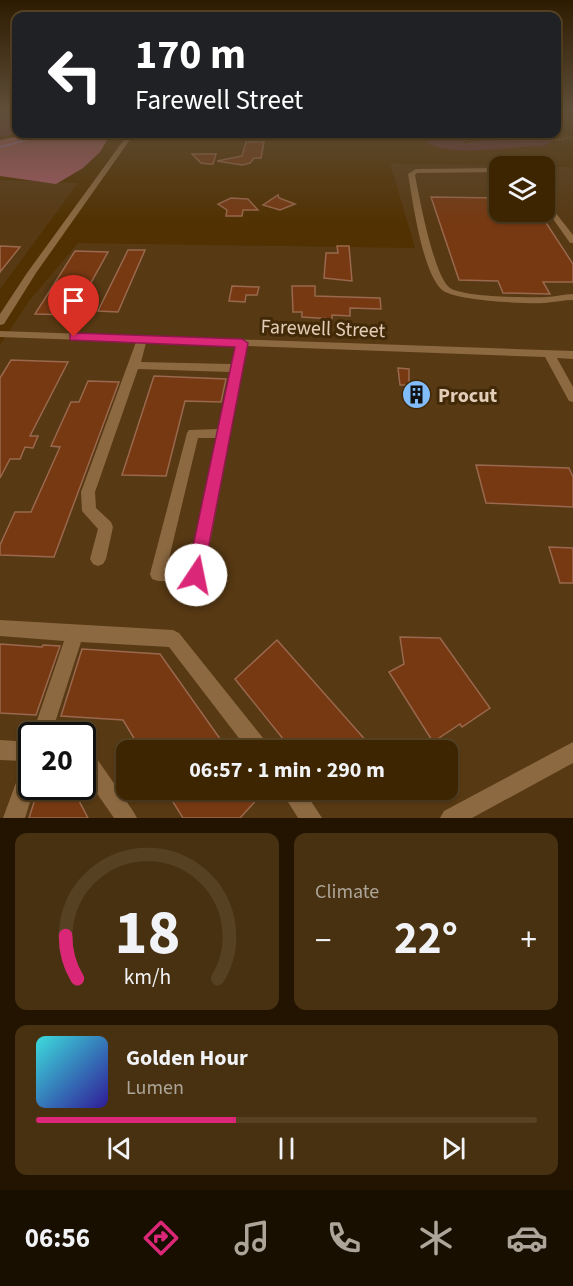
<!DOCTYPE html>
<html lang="en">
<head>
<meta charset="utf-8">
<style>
	body { margin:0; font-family:"Source Sans 3",sans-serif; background:#483110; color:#f1f3f6; height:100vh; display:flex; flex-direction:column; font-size:22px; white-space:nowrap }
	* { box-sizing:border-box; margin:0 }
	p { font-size:20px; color:#ada599 }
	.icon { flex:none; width:33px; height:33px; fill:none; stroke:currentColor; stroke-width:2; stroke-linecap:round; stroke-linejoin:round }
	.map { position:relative; height:818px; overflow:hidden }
	.sheet { display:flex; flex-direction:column; gap:15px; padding:15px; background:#221401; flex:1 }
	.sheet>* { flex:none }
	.banner { position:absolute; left:12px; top:12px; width:549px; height:126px; border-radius:12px; box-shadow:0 2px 4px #0004,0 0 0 2px #564223; background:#202124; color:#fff; overflow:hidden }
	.buttons { position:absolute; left:489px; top:156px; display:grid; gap:12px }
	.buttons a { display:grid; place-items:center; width:66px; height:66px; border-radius:12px; background:#3d2501; box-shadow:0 2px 4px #0004,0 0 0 2px #564223; font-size:30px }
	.speed { position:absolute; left:18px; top:722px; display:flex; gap:12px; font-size:30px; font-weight:700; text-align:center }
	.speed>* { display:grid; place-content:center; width:78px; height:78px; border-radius:50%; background:#3d2501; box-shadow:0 2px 4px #0004,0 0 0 2px #564223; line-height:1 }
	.speed .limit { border:3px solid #111; border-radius:9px; background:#fff; color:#111 }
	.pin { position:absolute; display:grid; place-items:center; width:51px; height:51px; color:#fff; margin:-62px -26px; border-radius:50% 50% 50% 0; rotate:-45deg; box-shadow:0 0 6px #0007 }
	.pin .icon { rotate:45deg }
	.me { position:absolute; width:66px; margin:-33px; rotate:11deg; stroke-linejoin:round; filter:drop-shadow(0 0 4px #0008) }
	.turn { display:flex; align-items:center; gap:21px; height:126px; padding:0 24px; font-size:27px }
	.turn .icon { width:78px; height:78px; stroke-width:2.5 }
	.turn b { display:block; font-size:42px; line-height:51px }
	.big { font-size:45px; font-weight:700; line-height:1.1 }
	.sheet .tile { flex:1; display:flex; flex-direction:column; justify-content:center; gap:9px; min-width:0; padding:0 21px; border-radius:12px; background:#483110 }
	.sheet .dial { align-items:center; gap:0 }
	.dial svg { height:156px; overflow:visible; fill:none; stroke:#564223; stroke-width:7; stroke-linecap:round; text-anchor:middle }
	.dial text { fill:#f1f3f6; stroke:none }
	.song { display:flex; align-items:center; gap:18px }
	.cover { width:72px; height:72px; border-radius:9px; background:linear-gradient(135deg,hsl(180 70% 55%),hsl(250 70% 35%)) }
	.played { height:6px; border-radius:3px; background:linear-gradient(90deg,#db2777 40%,#564223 40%) }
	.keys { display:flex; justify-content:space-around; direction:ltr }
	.heat { display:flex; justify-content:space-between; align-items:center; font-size:33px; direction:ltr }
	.sheet .tiles { flex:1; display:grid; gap:15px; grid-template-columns:1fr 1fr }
	.tile:last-child { grid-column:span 2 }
	.trip { position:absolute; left:116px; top:740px; width:342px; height:60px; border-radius:12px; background:#3d2501; box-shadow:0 2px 4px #0004,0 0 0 2px #564223; font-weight:700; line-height:60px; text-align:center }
	.tab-bar { display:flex; height:96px; justify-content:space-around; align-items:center; background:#180f00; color:#ada599 }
	.tab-bar .icon { width:42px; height:42px }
	.tab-bar .selected { color:#db2777 }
	.tab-bar b { font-size:27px; color:#f1f3f6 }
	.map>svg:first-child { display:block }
	.built { fill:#573913; fill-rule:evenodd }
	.green { fill:#65323b }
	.forest { fill:#a75c69 }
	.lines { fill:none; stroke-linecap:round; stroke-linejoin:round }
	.stream { stroke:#9e7bba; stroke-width:1.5 }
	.building { fill:#773912; stroke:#99684e; stroke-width:1.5 }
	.path { stroke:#876c45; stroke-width:1.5; stroke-dasharray:1.5 2; stroke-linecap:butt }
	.minor { fill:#8c6941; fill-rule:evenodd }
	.route { fill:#db2777; stroke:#8e194d; stroke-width:1.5 }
	.labels { text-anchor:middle; stroke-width:6; stroke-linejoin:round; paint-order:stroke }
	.street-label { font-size:20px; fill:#e2ceb8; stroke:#422907 }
	.poi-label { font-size:20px; font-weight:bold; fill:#e2ceb8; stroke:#422907; text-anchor:start }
</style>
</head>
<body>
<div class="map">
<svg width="573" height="818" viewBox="0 0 573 818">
	<rect width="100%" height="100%" fill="#513101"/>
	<g class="built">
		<path d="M390,163L570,167L573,171V818H0V345L29,301L78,243L415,248ZM500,166H544V212H500ZM32,735H82V786H32ZM126,750H447V789H126Z"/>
		<path d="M0,180L78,183L0,289Z"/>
	</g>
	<g class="green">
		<path d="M0,110H16V134H26L0,136Z"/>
		<path d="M307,134H448C440,139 430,137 421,138C381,140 344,141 305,136Z"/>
		<path d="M453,134H470L466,139L475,134H494L475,140L464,141L463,144L493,138L496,134H550L554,140L544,146C509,146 458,158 426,143L428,141L441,139Z"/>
	</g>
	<path class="forest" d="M31,134H111L100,152L83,168L56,184L0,176V140Z"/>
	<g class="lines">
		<path class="stream" d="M0,147C12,145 31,137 41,137C65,137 87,143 111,134"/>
	</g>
	<g class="building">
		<path d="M246,142H264L261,158H254L250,163L242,165L217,161L242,156Z"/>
		<path d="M192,154H216L213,164H209L201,163Z"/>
		<path d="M278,195L279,198L295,204L280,210L263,205Z"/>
		<path d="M431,197L500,198V212H539L573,264V282H543L550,294L503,293L498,281L459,280Z"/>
		<path d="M231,198L248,199L258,210H243L242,216H226L227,210L218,204Z"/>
		<path d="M0,246L20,247L0,272Z"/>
		<path d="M337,246H349L352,281L324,278L326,253H338Z"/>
		<path d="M128,250H145L118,312L98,311Z"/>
		<path d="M75,251L108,252L73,315L35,314Z"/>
		<path d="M232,286L259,287L257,295H246L245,302L229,301Z"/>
		<path d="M292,286H315V296L380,298L381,309L350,308V316L332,315V319L302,317V312H293Z"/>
		<path d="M11,360L68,362L30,436H38L33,448L25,447L20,459H10L0,478V378Z"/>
		<path d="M398,368L409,369V385H400Z"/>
		<path d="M154,376L226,379L221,402L185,401L166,476L122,475Z"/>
		<path d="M88,381L119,382L54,557L0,555V545L15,512H31L60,447L51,446L71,402H79Z"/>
		<path d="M476,465L569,468L573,477V507L486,503Z"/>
		<path d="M549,547L573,548V583H560Z"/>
		<path d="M400,637L440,638L490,708L462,727L460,724L433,742L389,672L404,664Z"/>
		<path d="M277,640L369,744L364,750H292L235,679Z"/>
		<path d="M0,644L42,647L43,645L60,646L36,715L0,713Z"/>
		<path d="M82,649L160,654L228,750H141L123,720L61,716Z"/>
		<path d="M165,789H255L260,796L240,818H183Z"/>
		<path d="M37,793L77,797L88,818H29Z"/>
	</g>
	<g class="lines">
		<g class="path">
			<path d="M556,111L573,110"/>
			<path d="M321,134L519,140H557L573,137"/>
		</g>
		<g class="minor">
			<path d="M128,134H134L36,273L4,324L0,325V314L27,273Z"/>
			<path d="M500,168V172L417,173L415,175C419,196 434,277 450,288C463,297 528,298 546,297C555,297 564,294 573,294V300C564,300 555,302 545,303C527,304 452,301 441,289C422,270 413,202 408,174L416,169Z"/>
			<path d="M544,198L573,235V243H570L544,206Z"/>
			<path d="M0,331L573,351V359L557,358L573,387V402L569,401L545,357L247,346L204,575L202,580L196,582L158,581L152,579L150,574L187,433L189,430L218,429L230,372L138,369L95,492L96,508L111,522L113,527L106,559L103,564L98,566L93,564L90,559L98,529L82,511L81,492L136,342L0,337ZM146,343L236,346L231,364L141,362ZM198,438H216L190,567H167Z"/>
			<path d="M0,620L173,630L179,633L267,743L270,750H248L169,647L81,642L51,735H32L64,641L0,636Z"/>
			<path d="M0,740L32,742V786H35L25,818H3L24,761L0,760Z"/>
			<path d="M573,742V763L472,818H440L444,811Z"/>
			<path d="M82,750L93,753L133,811L137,818H114L82,772Z"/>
			<path d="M280,789H303L322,818H298Z"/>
		</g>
	</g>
	<linearGradient id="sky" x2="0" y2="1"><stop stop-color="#2d1b01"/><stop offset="0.49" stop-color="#5f4e38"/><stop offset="1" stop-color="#5f4e38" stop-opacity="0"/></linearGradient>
	<rect width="573" height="224" fill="url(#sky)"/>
	<path class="route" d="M74,333L242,339L248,343L202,581L196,584L190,581L187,575L235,347L70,340V334Z"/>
	<defs>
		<symbol id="building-disc" viewBox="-11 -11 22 22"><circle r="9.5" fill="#80bdfa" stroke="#422907"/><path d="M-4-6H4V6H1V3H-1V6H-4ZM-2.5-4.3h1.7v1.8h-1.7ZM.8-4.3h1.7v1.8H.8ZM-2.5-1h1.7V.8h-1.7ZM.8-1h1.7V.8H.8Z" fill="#111"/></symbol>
	</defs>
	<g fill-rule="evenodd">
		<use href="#building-disc" x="400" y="378" width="33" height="33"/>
	</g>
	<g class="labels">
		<g class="street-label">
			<text transform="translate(323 328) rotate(2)" y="7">Farewell Street</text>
		</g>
		<g class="poi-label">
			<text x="438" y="402">Procut</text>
		</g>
	</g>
</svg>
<div class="buttons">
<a><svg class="icon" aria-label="layers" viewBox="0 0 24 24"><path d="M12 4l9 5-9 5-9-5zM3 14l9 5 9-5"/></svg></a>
</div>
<div class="speed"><div class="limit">20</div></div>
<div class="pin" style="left:74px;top:337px;background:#d93025"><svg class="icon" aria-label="arrive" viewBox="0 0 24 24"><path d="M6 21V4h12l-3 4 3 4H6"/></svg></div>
<svg class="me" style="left:196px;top:575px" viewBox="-20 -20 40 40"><circle r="19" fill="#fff"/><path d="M0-13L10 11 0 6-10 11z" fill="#db2777"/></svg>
<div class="trip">06:57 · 1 min · 290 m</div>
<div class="banner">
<div class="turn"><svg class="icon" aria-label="left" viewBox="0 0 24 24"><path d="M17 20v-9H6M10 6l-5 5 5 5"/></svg><div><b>170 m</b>Farewell Street</div></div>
</div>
</div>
<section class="sheet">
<div class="tiles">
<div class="tile dial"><svg viewBox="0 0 100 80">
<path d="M14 69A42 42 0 1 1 86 69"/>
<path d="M14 69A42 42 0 0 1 8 47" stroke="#db2777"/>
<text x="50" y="56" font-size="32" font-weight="700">18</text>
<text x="50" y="72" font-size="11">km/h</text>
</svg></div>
<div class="tile"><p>Climate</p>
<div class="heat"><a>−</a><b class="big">22°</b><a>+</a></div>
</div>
<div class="tile">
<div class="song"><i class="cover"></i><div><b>Golden Hour</b><p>Lumen</p></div></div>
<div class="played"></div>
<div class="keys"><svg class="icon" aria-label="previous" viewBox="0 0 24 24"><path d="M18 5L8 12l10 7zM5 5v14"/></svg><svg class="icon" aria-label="pause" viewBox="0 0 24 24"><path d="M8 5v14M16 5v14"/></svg><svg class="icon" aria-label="next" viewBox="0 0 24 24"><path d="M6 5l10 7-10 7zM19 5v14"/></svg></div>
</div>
</div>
</section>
<nav class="tab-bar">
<b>06:56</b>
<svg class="icon selected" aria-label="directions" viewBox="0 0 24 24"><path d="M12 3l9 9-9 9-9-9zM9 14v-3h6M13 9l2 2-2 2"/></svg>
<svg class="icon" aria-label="music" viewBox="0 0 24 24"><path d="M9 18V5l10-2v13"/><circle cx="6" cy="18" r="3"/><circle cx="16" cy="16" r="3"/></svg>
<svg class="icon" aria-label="phone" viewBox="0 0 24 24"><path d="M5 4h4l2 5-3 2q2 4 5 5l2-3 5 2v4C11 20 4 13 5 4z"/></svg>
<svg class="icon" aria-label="climate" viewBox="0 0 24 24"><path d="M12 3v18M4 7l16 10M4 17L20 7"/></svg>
<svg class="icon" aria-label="car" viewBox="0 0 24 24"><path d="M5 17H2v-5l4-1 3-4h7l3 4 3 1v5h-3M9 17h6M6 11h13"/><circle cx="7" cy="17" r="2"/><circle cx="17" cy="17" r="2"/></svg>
</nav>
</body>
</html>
